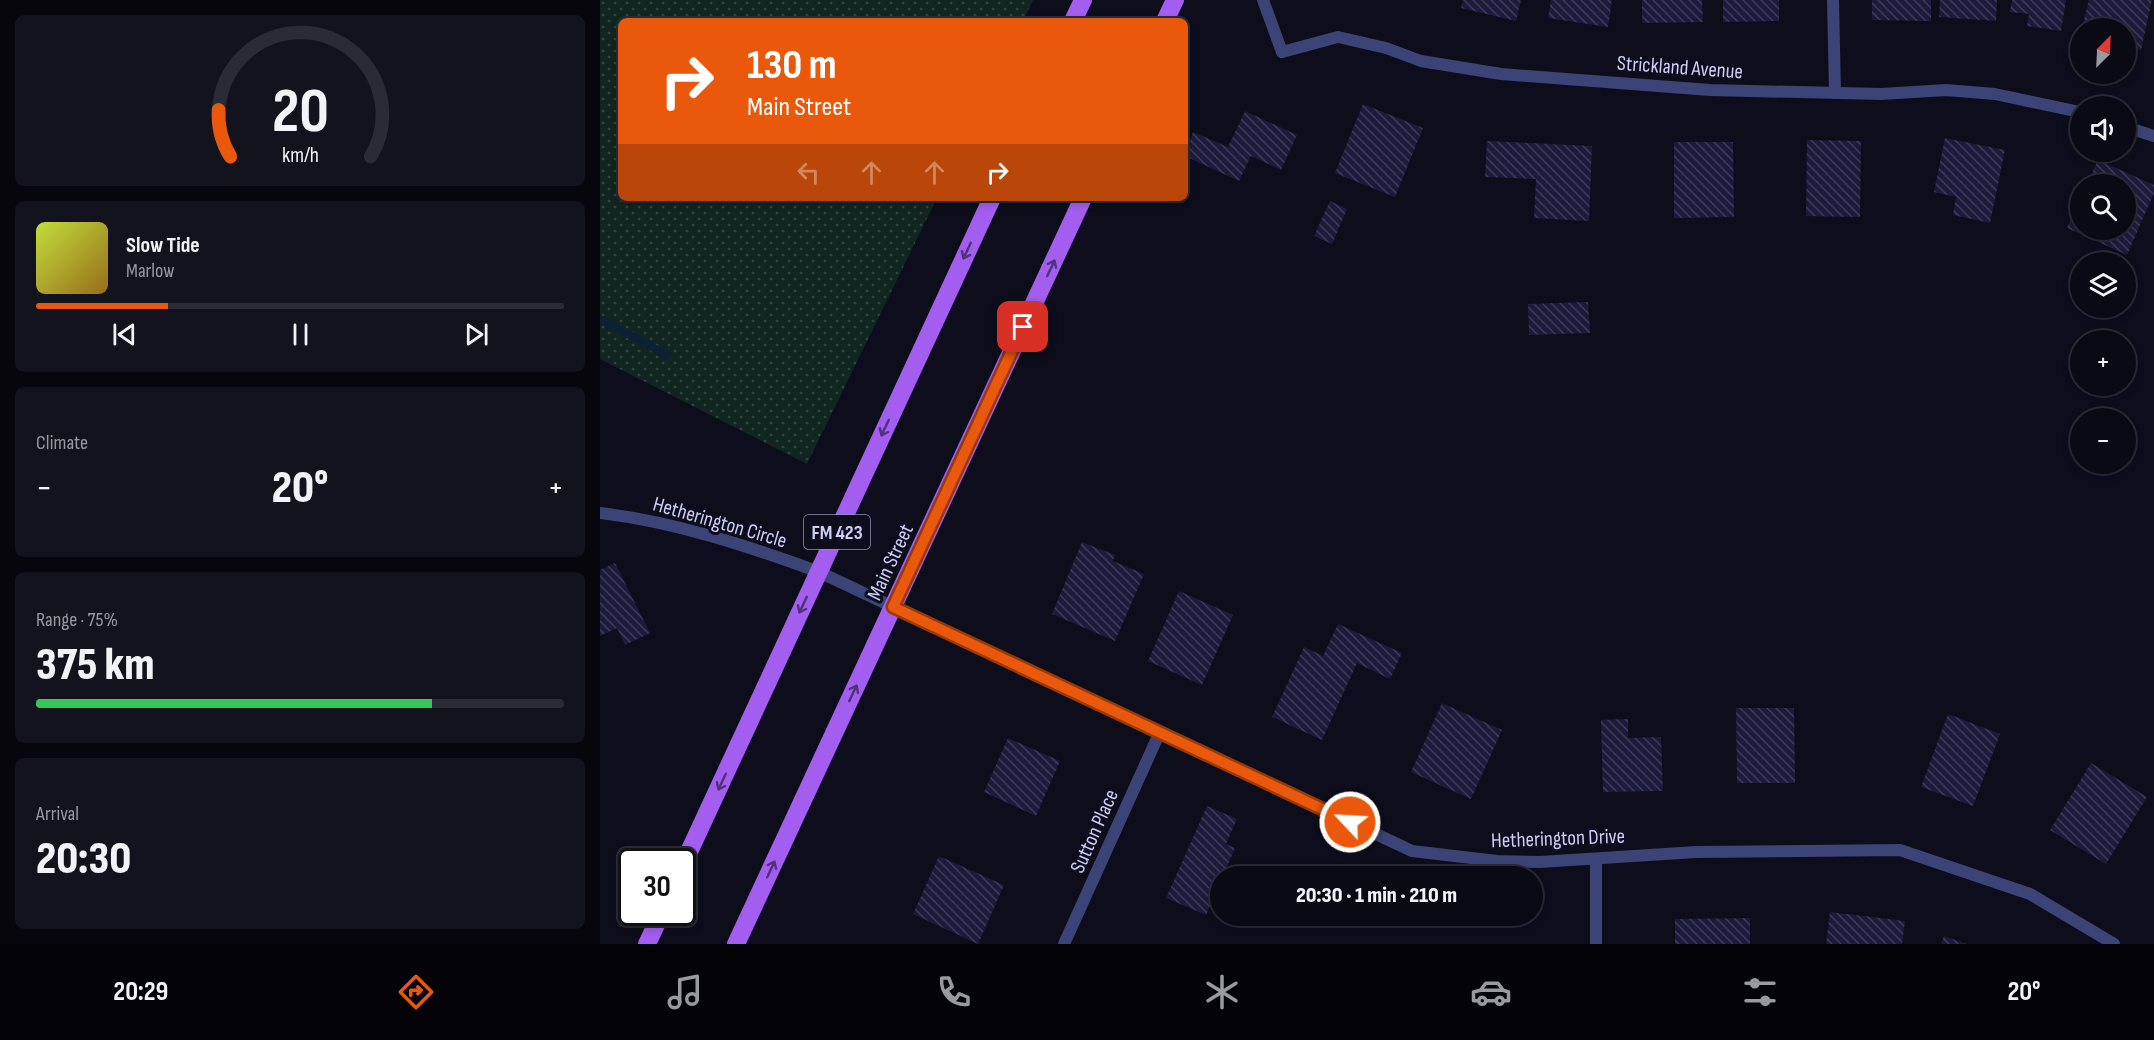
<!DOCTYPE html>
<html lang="en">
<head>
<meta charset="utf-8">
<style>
	body { margin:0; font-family:"Sofia Sans Condensed",sans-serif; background:#13131e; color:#f1f3f6; height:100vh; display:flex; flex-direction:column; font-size:22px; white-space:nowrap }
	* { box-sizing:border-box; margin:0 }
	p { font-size:20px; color:#999aa0 }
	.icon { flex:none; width:33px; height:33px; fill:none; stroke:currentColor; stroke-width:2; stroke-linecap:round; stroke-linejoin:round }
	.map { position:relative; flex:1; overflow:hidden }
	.details { display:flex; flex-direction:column; gap:15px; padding:15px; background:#06060c; width:600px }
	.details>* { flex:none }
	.top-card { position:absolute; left:18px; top:18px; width:570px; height:183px; border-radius:9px; box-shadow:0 3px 9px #0003,0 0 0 2px #2a2b34; background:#ea580c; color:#fff; overflow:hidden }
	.needle { width:39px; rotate:24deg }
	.controls { position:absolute; left:1470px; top:18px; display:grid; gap:12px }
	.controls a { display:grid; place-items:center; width:66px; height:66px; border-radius:50%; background:#0a0a15; box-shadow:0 3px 9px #0003,0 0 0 2px #2a2b34; font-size:30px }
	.speed { position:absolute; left:18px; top:848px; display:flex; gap:12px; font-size:30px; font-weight:700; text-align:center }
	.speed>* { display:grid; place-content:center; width:78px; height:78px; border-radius:50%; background:#0a0a15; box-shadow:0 3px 9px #0003,0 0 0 2px #2a2b34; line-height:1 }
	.speed .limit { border:3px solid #111; border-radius:9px; background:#fff; color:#111 }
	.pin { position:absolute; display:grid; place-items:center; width:51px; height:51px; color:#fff; margin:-26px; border-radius:12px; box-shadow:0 3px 9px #0006 }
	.me { position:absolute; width:66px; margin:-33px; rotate:295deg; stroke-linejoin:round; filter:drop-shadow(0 0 4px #0008) }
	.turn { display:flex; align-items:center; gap:21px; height:126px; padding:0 30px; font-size:27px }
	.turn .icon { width:78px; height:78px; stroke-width:2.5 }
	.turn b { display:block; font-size:42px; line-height:51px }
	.lanes { display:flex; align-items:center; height:57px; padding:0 30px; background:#0003; justify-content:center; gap:30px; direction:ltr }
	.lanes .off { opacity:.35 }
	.big { font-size:45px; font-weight:800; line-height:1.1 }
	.details .card { flex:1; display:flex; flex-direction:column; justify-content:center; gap:9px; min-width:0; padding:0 21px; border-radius:9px; background:#13131e }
	.details .dial { align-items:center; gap:0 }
	.dial svg { height:156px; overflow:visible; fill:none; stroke:#2a2b34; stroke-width:7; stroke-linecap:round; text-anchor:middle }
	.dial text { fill:#f1f3f6; stroke:none }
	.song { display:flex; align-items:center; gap:18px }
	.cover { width:72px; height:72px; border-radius:9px; background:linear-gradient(135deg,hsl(70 70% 55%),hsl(40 70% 35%)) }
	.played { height:6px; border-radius:3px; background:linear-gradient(90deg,#ea580c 25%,#2a2b34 25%) }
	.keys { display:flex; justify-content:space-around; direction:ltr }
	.heat { display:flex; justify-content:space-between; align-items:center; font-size:33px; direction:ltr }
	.charge { height:9px; border-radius:4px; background:linear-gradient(90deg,#34c759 75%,#2a2b34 0) }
	.trip { position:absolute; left:610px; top:866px; width:333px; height:60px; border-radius:30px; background:#0a0a15; box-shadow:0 3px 9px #0003,0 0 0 2px #2a2b34; font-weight:800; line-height:60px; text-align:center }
	.tabs { display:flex; height:96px; justify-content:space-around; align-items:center; background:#040408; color:#999aa0 }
	.tabs .icon { width:42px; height:42px }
	.tabs .current { color:#ea580c }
	.tabs b { font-size:27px; color:#f1f3f6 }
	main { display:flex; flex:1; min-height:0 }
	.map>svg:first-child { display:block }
	.grass { fill:url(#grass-dots) }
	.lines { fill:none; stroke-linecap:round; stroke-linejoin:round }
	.stream { stroke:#0d2135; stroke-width:8 }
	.building { fill:url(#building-back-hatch) }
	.lane { stroke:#3c4376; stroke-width:12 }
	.street { stroke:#3c4376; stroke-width:12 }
	.primary { stroke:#a35eef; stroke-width:18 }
	.oneway { stroke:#50317b }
	.route-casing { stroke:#983908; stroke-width:15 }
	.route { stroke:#ea580c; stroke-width:10 }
	.labels { text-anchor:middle; stroke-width:6; stroke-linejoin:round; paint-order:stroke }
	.shield { fill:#0d0d1c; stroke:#9394b7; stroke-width:1.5 }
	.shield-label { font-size:20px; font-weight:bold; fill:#cdcefa }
	.street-label { font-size:21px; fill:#cdcefa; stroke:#0d0d1c }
</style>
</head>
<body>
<main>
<section class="details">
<div class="card dial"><svg viewBox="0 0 100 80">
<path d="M14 69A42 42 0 1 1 86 69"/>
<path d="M14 69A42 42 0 0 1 8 45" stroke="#ea580c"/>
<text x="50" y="56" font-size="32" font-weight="700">20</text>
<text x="50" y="72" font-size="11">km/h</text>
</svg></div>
<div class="card">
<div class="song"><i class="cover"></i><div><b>Slow Tide</b><p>Marlow</p></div></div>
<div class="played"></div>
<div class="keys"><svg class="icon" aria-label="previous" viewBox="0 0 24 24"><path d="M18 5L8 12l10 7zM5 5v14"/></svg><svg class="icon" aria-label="pause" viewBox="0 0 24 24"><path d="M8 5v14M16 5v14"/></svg><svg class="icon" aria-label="next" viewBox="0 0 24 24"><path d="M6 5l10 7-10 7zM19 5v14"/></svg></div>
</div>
<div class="card"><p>Climate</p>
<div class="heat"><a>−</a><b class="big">20°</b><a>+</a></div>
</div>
<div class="card"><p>Range · 75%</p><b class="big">375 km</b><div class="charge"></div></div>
<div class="card"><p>Arrival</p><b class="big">20:30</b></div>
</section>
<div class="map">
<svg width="1554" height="944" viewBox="0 0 1554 944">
	<defs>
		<pattern id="grass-dots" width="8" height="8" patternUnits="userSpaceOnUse" patternTransform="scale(1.5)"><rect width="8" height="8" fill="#112521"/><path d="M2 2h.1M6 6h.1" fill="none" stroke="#324342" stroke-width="1.8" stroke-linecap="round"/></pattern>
		<pattern id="building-back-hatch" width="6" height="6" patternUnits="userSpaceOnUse" patternTransform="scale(1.5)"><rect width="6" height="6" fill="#1d1b3b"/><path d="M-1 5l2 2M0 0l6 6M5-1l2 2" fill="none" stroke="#3d3b58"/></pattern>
	</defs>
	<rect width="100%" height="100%" fill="#0d0d1c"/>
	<path class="grass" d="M0,0H433L423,21H21V198H337L207,464L0,359Z"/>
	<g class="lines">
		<path class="stream" d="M0,319L67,355"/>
	</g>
	<g class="building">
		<path d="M863,0H921L916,21L861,8Z"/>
		<path d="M951,0H1012L1008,27L948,18Z"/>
		<path d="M1042,0H1102L1103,22L1042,23Z"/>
		<path d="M1123,0H1179V21L1123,22Z"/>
		<path d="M1272,0H1331V21L1272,20Z"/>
		<path d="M1340,0H1397L1396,21L1339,17Z"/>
		<path d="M1412,0H1466L1461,31L1427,26L1429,14L1410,12Z"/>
		<path d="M1489,0H1552L1541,50L1526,46V28H1482Z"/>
		<path d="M763,104L823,128L795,197L735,173Z"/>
		<path d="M645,111L697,135L681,170L651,156L639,181L585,156L593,132L628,147Z"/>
		<path d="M1345,138L1405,150L1390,223L1353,215L1356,197L1334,192Z"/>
		<path d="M1207,140L1261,141L1260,217L1206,216Z"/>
		<path d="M887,141L992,146L989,221L934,218L936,179L885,177Z"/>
		<path d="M1074,142H1133L1134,217L1074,218Z"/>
		<path d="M1498,160L1554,185V193L1527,255L1467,228L1480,198V230H1526V184H1487Z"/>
		<path d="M730,201L747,209L732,244L714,236Z"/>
		<path d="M988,302L990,333L929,335L928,304Z"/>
		<path d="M482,542L515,555L513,561L544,574L515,641L452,614Z"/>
		<path d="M15,563L50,633L25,645L17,628L0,636V570Z"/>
		<path d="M579,591L633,615L602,685L548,661Z"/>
		<path d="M738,624L802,653L790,679L757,663L722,740L672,717L704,647L723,656Z"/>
		<path d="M842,703L902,730L871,799L811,772Z"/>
		<path d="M1136,708H1194L1195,783H1137Z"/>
		<path d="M1348,714L1400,734L1373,806L1321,787Z"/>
		<path d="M1028,719V738L1061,737L1063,791L1003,792L1001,720Z"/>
		<path d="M408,738L460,761L436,816L384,792Z"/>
		<path d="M1491,763L1547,797L1506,864L1450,830Z"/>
		<path d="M607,806L637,819L626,844L635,848L606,915L566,898Z"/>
		<path d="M339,856L404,885L378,944L313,914Z"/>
		<path d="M1230,912L1305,921L1302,944H1226Z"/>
		<path d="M1150,918V944H1075V919Z"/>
		<path d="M1344,936L1367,944H1341Z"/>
	</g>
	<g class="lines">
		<path class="lane" d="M663,0L682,52"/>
		<g class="street">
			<path d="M1233,0L1235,93"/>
			<path d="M682,52L738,37L786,48L821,61L901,74L1110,90L1281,94L1346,90L1395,94L1480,112"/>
			<path d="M1526,127L1554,136"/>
			<path d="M0,513C76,522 148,546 219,572L812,851L897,861L940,862L1096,852L1300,850L1430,894L1514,944"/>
			<path d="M996,859V944"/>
			<path d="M464,944L559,734"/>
		</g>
		<g class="primary">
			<path d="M473,21L483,0"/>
			<path d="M565,21L575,0"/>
			<path d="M82,867L392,198"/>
			<path d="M47,944L62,912"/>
			<path d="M136,944L483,198"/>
		</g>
	</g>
	<defs><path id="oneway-shaft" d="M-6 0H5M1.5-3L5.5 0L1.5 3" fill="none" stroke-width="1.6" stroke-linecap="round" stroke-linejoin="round" transform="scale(1.5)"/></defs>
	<g class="oneway">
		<use href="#oneway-shaft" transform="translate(367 251) rotate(115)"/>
		<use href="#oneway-shaft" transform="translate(451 268) rotate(-65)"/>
		<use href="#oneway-shaft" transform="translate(285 428) rotate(115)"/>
		<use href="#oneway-shaft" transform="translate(203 605) rotate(115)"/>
		<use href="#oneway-shaft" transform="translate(253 693) rotate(-65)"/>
		<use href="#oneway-shaft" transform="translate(122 782) rotate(115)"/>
		<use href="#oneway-shaft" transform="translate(171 869) rotate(-65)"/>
	</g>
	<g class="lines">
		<defs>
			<path id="route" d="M423,327L293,607L750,822"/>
		</defs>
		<use href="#route" class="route-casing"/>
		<use href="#route" class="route"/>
	</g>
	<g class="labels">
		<rect class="shield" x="204" y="515" width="66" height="34" rx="4.5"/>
		<g class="shield-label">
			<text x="237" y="539">FM 423</text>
		</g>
		<g class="street-label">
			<text transform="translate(1080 67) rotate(4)" y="7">Strickland Avenue</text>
			<text transform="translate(120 522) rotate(16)" y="7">Hetherington Circle</text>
			<text transform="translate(290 562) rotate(-65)" y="7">Main Street</text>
			<text transform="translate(494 831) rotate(-66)" y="7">Sutton Place</text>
			<text transform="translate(958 838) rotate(-2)" y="7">Hetherington Drive</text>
		</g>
	</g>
</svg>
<div class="controls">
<a><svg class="needle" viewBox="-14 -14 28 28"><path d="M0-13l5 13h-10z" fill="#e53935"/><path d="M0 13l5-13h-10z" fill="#999aa0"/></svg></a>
<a><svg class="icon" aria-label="sound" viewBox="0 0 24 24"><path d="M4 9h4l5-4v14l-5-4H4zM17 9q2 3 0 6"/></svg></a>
<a><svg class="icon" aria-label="search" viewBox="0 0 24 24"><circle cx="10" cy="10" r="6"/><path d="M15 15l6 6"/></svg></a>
<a><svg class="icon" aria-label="layers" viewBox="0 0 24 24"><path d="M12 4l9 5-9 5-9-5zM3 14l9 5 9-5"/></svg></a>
<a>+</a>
<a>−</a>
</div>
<div class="speed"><div class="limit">30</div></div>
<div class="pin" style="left:423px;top:327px;background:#d93025"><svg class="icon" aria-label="arrive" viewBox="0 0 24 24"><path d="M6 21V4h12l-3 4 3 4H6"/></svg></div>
<svg class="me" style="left:750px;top:822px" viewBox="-20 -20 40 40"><circle r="17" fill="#ea580c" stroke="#fff" stroke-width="3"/><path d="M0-11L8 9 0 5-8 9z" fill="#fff"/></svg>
<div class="trip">20:30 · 1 min · 210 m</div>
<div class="top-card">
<div class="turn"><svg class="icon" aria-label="right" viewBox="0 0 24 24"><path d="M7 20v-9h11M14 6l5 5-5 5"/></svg><div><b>130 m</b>Main Street</div></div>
<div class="lanes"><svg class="icon off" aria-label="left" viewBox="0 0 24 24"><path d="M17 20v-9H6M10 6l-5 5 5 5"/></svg><svg class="icon off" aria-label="ahead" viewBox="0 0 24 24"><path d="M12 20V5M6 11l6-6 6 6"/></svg><svg class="icon off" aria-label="ahead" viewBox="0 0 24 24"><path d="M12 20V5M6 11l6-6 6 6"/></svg><svg class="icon" aria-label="right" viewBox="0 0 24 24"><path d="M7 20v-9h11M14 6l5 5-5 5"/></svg></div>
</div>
</div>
</main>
<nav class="tabs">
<b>20:29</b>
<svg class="icon current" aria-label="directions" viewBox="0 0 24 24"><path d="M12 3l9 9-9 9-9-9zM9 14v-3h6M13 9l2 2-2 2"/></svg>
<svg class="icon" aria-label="music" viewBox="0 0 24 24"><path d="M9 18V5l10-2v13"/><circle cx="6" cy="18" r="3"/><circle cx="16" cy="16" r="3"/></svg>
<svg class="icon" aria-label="phone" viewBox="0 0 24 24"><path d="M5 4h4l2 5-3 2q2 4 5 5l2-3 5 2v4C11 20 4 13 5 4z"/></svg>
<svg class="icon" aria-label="climate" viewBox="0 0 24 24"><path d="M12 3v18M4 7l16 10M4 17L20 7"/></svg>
<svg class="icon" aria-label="car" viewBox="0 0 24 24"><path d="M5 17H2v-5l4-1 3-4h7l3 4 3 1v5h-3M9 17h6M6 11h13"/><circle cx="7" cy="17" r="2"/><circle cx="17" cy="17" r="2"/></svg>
<svg class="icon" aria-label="filters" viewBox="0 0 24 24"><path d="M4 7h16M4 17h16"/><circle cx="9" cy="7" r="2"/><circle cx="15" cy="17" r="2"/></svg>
<b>20°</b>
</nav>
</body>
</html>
